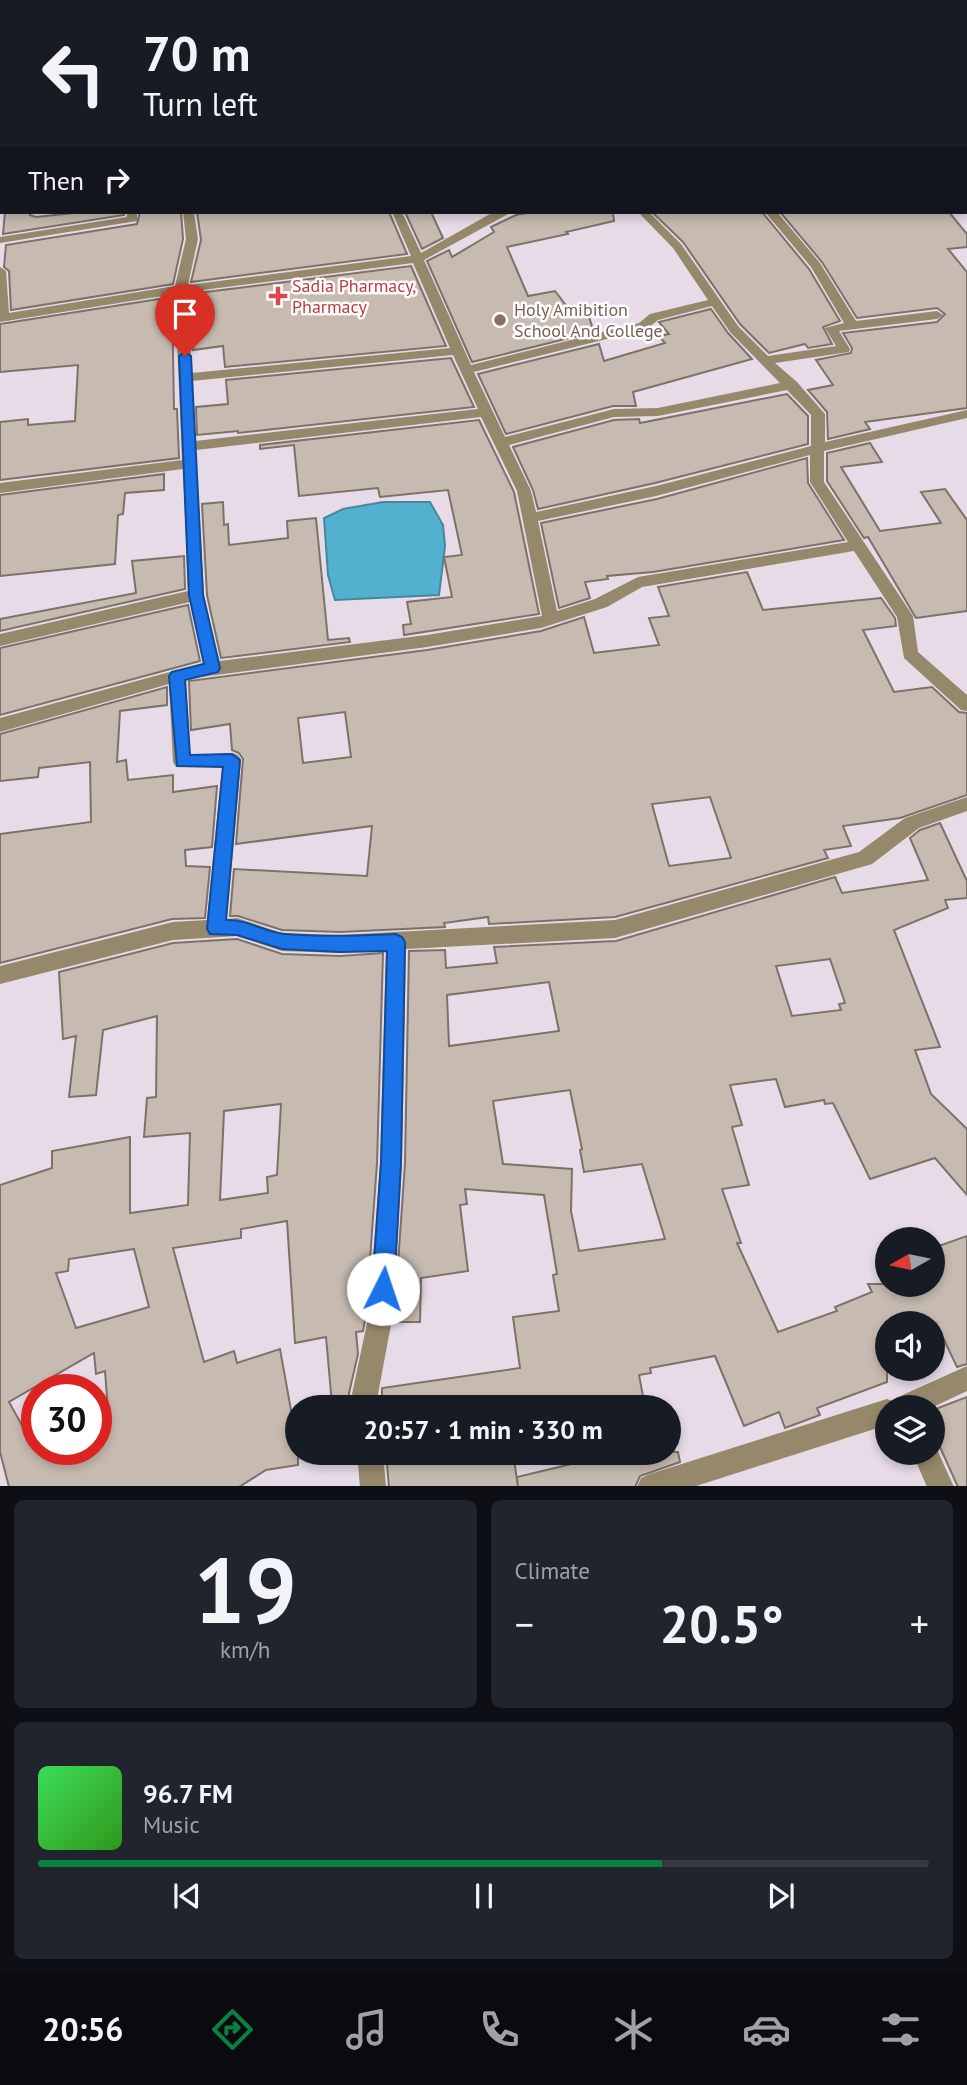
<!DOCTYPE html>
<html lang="en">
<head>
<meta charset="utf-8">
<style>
	body { margin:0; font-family:"PT Sans",sans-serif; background:#20242c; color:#f1f3f6; height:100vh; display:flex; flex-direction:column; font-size:26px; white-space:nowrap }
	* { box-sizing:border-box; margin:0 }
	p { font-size:23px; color:#9ea1a6 }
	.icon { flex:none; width:38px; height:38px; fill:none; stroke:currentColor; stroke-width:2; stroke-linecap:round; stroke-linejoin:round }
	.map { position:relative; height:1486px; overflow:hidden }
	.panel { display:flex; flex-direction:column; gap:14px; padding:14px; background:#0d0f14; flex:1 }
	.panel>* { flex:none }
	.banner { position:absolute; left:0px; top:0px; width:968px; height:214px; box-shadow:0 4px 10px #0003; background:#171b24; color:#f1f3f6; overflow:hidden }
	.needle { width:46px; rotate:261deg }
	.buttons { position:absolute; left:875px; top:1227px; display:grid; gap:14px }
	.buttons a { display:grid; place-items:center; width:70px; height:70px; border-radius:50%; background:#171b24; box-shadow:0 4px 10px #0003; font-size:35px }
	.speed { position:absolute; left:21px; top:1374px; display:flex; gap:14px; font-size:35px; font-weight:700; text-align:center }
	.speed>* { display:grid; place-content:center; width:91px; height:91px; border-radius:50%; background:#171b24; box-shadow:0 4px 10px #0003; line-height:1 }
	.speed .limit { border:10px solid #d22; background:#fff; color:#111 }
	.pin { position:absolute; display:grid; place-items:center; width:60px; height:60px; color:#fff; margin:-72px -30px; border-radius:50% 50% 50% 0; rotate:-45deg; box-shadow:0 0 7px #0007 }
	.pin .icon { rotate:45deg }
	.me { position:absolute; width:77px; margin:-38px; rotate:4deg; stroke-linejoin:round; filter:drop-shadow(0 0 5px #0008) }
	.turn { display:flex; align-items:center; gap:24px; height:147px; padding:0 28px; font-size:32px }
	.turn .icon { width:91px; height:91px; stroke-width:2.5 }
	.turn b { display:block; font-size:49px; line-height:60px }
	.then { display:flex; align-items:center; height:66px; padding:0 28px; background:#0003; gap:14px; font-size:26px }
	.big { font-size:52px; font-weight:600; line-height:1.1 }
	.panel .widget { flex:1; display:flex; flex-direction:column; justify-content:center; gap:10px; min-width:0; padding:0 24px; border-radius:10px; background:#20242c }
	.panel .dial { align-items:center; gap:0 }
	.dial b { font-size:91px; line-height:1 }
	.song { display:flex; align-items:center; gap:21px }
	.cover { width:84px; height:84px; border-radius:10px; background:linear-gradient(135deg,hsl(130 70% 55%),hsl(110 70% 35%)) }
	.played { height:7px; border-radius:4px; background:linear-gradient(90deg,#0b8043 70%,#363941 70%) }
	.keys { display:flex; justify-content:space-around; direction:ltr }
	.heat { display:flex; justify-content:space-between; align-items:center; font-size:38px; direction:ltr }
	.panel .tiles { flex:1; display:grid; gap:14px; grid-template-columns:1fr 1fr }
	.widget:last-child { grid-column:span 2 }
	.trip { position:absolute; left:285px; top:1395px; width:396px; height:70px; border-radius:35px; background:#171b24; box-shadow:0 4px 10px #0003; font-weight:600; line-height:70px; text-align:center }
	.tabs { display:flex; height:112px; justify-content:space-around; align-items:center; background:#090b0e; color:#9ea1a6 }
	.tabs .icon { width:49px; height:49px }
	.tabs .active { color:#0b8043 }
	.tabs b { font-size:32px; color:#f1f3f6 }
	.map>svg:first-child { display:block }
	.water { fill:#53b0ce; stroke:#47879d; stroke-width:2 }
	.building { fill:#c7bbb1; stroke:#7d7269; stroke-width:2; fill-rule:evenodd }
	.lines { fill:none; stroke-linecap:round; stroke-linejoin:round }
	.minor { fill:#95886b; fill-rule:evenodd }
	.route { fill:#1a73e8; stroke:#114b97; stroke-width:2 }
	.health-dot { fill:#e0444e; stroke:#fff; stroke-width:2.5 }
	.education-dot { fill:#8d6e63; stroke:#fff; stroke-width:2.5 }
	.labels { text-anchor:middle; stroke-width:5; stroke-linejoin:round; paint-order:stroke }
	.far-health-label { font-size:18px; fill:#be3a42; stroke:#fff; text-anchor:start }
	.far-education-label { font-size:18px; fill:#785e54; stroke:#fff; text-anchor:start }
</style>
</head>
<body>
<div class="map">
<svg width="967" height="1487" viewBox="0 0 967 1487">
	<rect width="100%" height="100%" fill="#e6dbe6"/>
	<path class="water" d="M383,502H430L443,525L445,546L439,595L335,600L328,575L324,518L343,509Z"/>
	<g class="building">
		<path d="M5,212H31L30,215L36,217L83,212H124V215L3,234Z"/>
		<path d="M140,212H181L183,239L173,284L11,310L9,271L4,267L6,245L137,224Z"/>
		<path d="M197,212H389L407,254L191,282L201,240Z"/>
		<path d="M405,212H431L443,238L422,249Z"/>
		<path d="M532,212H613L614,221L566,232L568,234L507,247L528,296L555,291L572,313L587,311L594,332L472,362L427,261L449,250L452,257L494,232L491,227L516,215Z"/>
		<path d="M652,212H762L809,269L840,321L823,327L832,344L808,348L805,344L769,353L740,324L683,242Z"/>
		<path d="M780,212H949L967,234V247L948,249L967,272V408L865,422L870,429L828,439L827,412L808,390L833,385L816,360L851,353L852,348L843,333L937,322L945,314L937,308L857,318L822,262Z"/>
		<path d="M411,266L446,346L225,367L223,346L193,350L190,294Z"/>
		<path d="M172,297L174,409H177L179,458L0,480V422L28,419V425L75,421L78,365L0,372V324Z"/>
		<path d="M711,309L728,333L752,359L633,392L636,406H613L506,434L478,374L599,344L604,361L665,343L659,336L669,334L659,322Z"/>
		<path d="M451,358L474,407L238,433V431L197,435L196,407L228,404L226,380Z"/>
		<path d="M787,394L808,416V444L655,483L538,509L533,490L513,447L614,420L639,419L640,423Z"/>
		<path d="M479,420L514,492L539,614L404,635L403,625L411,624L407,602L452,597L444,557L462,555L448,490L380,497L378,488L299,496L294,445L260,449V445Z"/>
		<path d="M870,443L882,462L841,467L880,531L941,523L921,492L945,489L967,520V611L916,618L868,537L864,538L827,481V453Z"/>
		<path d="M807,458L808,483L844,540L653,572L607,576L608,579L585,582L590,598L559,608L541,523L657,499Z"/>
		<path d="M164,474V490L125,493L123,514L118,515L115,564L0,576V495Z"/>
		<path d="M223,502L224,525L228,524L229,545L288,538L287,521L316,518L328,640L349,638L350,642L221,658L207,595L202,504Z"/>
		<path d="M184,556L185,589L0,631V619L136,593L132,561Z"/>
		<path d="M747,572L763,610L881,598L895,618L896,626L863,630L894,692L932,687L959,712L967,713V795L900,818L843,826L851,846L824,850L828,858L615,917L489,924L488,917L444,923L445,927L340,932L282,930L238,916H230L234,869L367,876L372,826L236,844L243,759L239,753L232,750L230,724L191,730L189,681L427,650L541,631L584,617L594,653L659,645L649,618L669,616L658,587ZM345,712L351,757L303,763L298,718ZM710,797L731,858L669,866L652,804Z"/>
		<path d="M188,605L200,661L0,715V648Z"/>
		<path d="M167,687V705L120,711L117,762L126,760L128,780L173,775V792L217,786L212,847L185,850L186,866L210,867L205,918L172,919L0,963V834L91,822L90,762L39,768L38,777L0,781V734Z"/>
		<path d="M940,823L967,881V898L945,900L948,908L894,930L940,1047L915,1050L931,1094L967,1129V1195L935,1158L870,1179L833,1103L825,1104L824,1100L785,1107L776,1079L730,1085L742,1125L732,1127L749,1185L722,1189L741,1243H737L778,1332L837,1311L835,1307L872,1292L868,1284H933V1248L967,1236V1364L957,1367L936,1323H887V1382L817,1408L820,1415L785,1428L779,1412L744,1426L715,1356L650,1368L651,1373L639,1375L645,1407H382V1388L520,1368L513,1317L559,1311L553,1275L557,1274L544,1195L465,1189L467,1204L460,1205L468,1271L421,1278L420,1322H394L405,1163L409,951L445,950L446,968L497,963L494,947L616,941L835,877L842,893L928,880L910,838L920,830ZM830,959L845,1003L839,1004L841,1010L792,1016L776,966ZM549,982L559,1031L449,1046L447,995ZM570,1090L582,1149L580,1150L584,1172L642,1164L665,1239L579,1251L571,1211L572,1169L503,1164L493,1101Z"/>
		<path d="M237,939L282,954L340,956L383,953L377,1163L366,1314L363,1331L356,1332L358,1354L349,1393L350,1407L349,1401L332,1404L326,1337L295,1343L287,1221L241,1229V1238L173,1248L204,1362L234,1351L237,1363L280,1349L298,1449V1465L266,1470L239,1487H9L0,1452V1185L52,1168V1151L130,1137V1213L188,1205L190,1133L144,1137L147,1098L156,1097L157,1016L103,1030L96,1095L69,1097L76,1036L63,1039L59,972L173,943ZM281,1104L277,1175L267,1177L268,1193L220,1200L224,1111ZM134,1249L149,1307L76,1328L56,1273L68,1271L69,1259ZM94,1353L96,1374L105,1371L109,1424L105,1426L108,1433L96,1440V1449H35L9,1402Z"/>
		<path d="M967,1397V1487H958L940,1447L933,1439V1410Z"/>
		<path d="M386,1452H513L518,1487H389Z"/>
		<path d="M622,1452H678L680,1462L640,1476L635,1487H518L517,1477Z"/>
	</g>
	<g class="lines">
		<g class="minor">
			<path d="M263,0H271L272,2H263Z"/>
			<path d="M482,0H491L492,2H483Z"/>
			<path d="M582,0H590L591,2H582Z"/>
			<path d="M673,0H681L682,2H673Z"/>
			<path d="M782,0H791L792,2H783Z"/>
			<path d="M877,0H897L876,2Z"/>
			<rect x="0" y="72" width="2" height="6"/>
			<rect x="966" y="75" width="1" height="6"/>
			<rect x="966" y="150" width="1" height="7"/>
			<path d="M127,212H137V221L0,243V237L127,217Z"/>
			<path d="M183,212H194L198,239L188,285L411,256L392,212H402L421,253L490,214L512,212L424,260L471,365L639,323L650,314L708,300L673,248L638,212H649L681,244L738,326L768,356L836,346L825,328L844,323L811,267L765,212H777L820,263L856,321L937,311L943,315L937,319L839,331L850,349L849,352L775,363L797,382L825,414V442L967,410V418L824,451V482L913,616L918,652L967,695V711L961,710L904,658L897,617L854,551L642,587L607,607L541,628L427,647L186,679L190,755L232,753L238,755L241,760L227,919L237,918L282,933L340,935L615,920L859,852L905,818L967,797V811L919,828L872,864L615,938L406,949L402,1163L393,1314L378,1394L379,1407H353L352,1394L369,1314L380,1163L386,950L340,953L282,951L237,936L173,940L0,984V966L173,922L207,920L222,767H176L173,762L169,684L0,732V718L203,663L190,602L0,646V634L188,591L183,469L0,493V483L182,460L175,294L0,322V267L6,271L9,313L175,286L186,239ZM413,263L450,348L192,373L187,292ZM712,306L730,332L780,383L658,408L614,409L505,437L474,372L647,329L658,320ZM453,355L478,409L195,441L192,381ZM787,390L811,415V446L656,486L536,512L531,491L509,445L614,417L658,416ZM481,417L517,491L542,616L427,635L219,661L204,595L196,450ZM810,455V482L848,542L638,577L595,599L557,611L538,521L656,496Z"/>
			<path d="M967,1366V1391L933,1407H887V1425L693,1487H637L641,1478L650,1474L887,1399L894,1402L896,1398Z"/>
			<path d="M933,1442L934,1443L954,1487H927L912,1452H933Z"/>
			<path d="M357,1452H383L386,1487H360Z"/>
		</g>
	</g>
	<path class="route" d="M185,352L191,356L203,595L220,668L218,672L185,680L190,755L232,754L240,760L226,920C247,919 264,932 285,934C322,937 359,936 396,934L402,937L405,942L401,1163L394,1289L391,1296L383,1299L375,1296L372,1289L381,1163L387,951L340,952L282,949L237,935L210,934L207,929L223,767L177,766L169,676L172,672L204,664L189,595L179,356Z"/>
	<path class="health-dot" d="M274.5 285.5h7v7h7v7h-7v7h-7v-7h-7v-7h7z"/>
	<circle class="education-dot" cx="500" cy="320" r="7"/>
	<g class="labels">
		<g class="far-health-label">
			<text x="292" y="292">Sadia Pharmacy,<tspan x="292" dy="21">Pharmacy</tspan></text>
		</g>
		<g class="far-education-label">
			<text x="514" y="316">Holy Amibition<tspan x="514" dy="21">School And College</tspan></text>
		</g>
	</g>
</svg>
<div class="buttons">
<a><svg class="needle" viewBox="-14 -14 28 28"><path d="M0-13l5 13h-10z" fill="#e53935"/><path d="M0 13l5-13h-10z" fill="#9ea1a6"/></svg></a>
<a><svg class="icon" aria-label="sound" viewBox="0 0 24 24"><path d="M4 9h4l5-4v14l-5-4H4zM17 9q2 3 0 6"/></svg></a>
<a><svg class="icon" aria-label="layers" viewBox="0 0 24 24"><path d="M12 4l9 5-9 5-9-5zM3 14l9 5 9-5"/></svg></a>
</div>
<div class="speed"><div class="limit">30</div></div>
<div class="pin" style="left:185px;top:356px;background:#d93025"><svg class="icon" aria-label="arrive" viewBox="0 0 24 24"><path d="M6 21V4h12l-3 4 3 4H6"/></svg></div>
<svg class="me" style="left:383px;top:1289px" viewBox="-20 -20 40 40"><circle r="19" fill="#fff"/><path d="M0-13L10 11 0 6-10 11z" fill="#1a73e8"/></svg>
<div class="trip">20:57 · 1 min · 330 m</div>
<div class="banner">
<div class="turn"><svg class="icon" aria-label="left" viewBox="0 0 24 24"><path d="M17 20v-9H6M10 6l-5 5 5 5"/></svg><div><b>70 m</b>Turn left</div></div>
<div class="then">Then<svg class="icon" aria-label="right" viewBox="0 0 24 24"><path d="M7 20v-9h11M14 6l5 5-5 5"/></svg></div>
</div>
</div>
<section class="panel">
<div class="tiles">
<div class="widget dial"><b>19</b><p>km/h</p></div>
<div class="widget"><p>Climate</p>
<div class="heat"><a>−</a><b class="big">20.5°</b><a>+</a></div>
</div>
<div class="widget">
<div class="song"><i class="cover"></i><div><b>96.7 FM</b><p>Music</p></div></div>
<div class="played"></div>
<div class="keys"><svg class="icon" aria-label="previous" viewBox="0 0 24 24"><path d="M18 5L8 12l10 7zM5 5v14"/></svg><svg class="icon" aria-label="pause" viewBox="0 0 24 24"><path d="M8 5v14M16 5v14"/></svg><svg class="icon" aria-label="next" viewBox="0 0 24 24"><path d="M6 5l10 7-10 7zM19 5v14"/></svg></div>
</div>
</div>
</section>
<nav class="tabs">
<b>20:56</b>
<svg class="icon active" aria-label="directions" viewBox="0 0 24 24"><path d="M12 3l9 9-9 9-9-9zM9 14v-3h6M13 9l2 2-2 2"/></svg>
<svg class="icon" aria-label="music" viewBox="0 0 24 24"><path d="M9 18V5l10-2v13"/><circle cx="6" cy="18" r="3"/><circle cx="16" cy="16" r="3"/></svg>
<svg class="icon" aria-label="phone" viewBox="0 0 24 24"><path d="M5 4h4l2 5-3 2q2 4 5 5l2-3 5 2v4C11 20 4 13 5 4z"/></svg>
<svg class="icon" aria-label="climate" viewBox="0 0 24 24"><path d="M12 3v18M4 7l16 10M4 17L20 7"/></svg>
<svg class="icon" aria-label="car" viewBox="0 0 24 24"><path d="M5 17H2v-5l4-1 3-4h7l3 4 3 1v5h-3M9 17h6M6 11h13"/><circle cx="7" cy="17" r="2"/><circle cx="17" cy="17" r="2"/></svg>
<svg class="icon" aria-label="filters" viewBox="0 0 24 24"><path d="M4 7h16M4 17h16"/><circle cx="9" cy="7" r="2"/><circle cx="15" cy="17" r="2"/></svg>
</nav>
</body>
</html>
